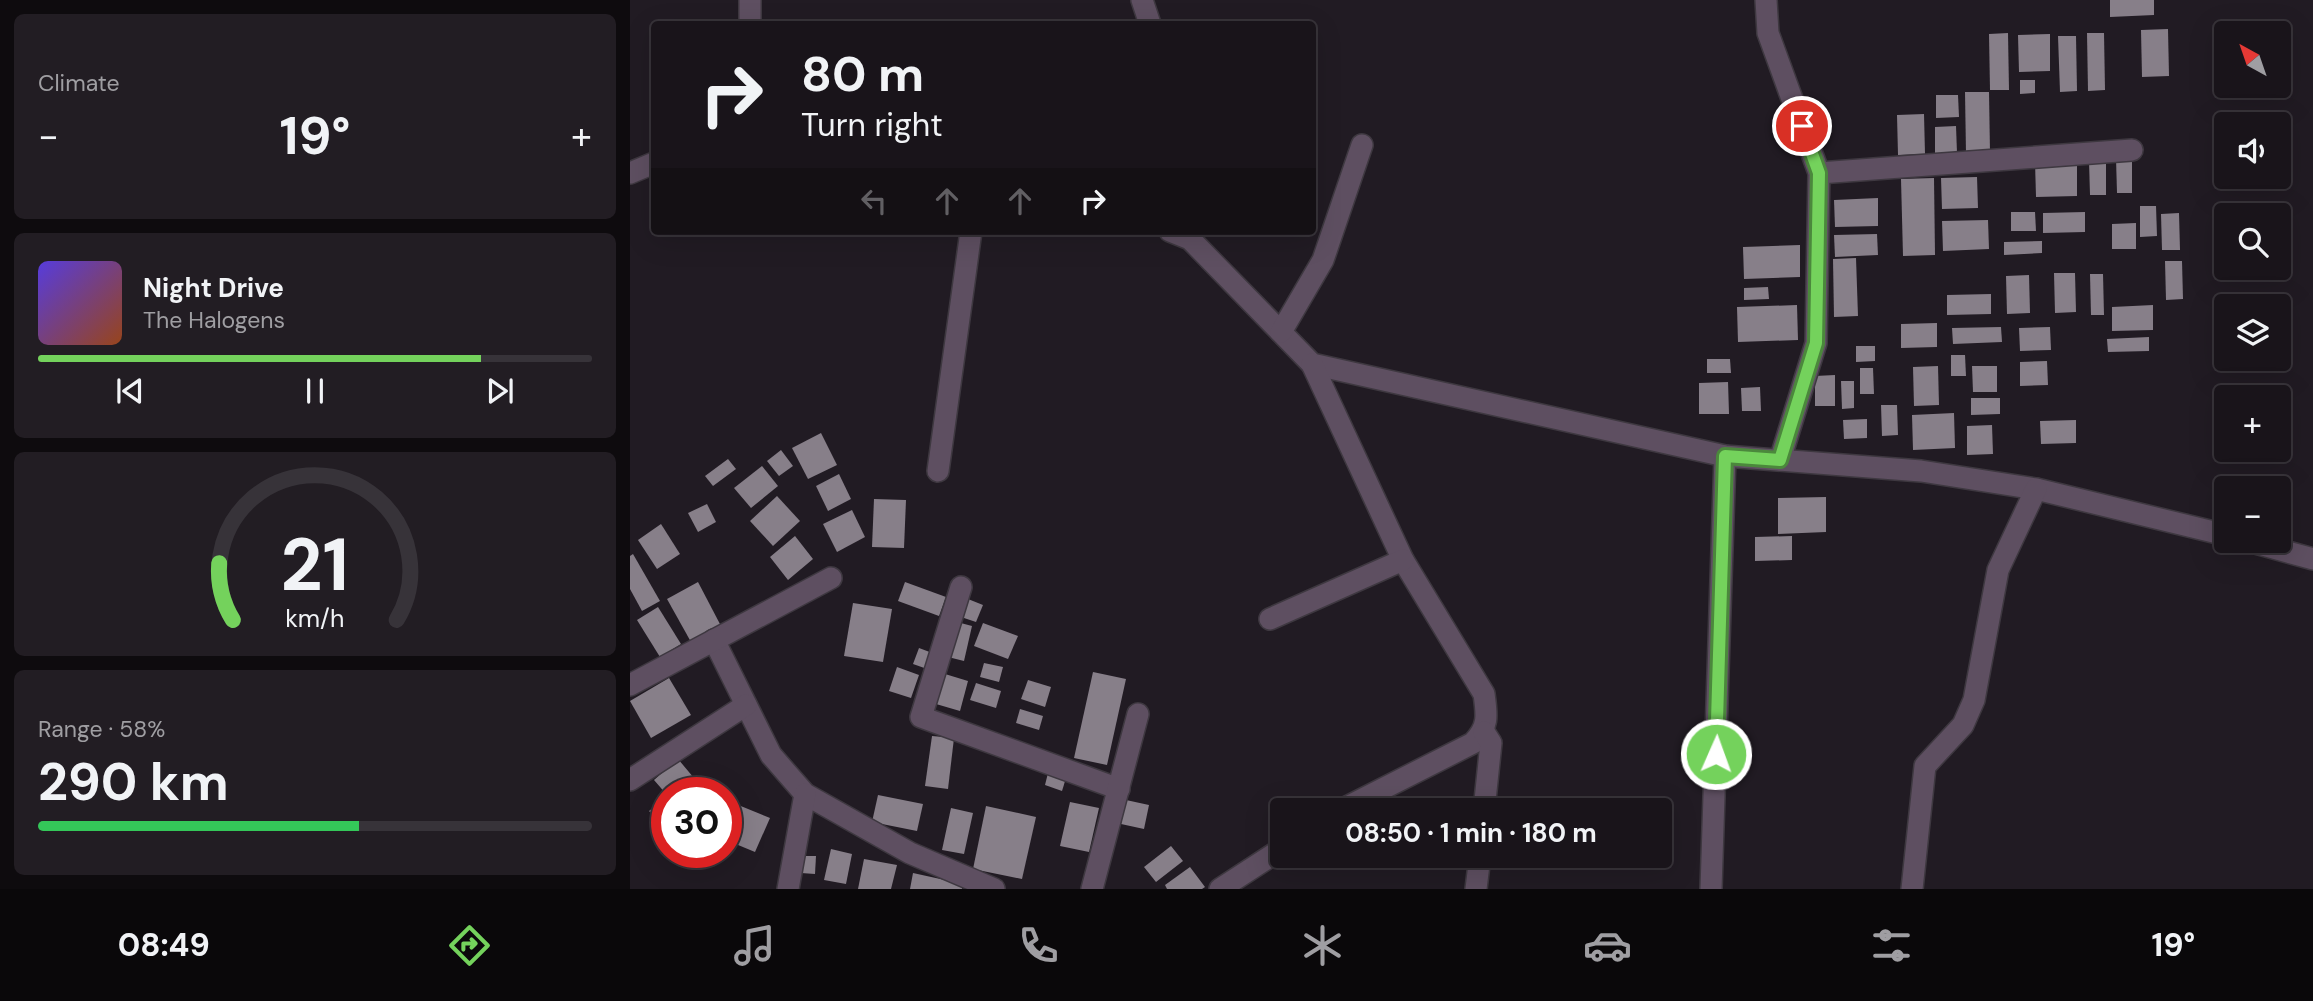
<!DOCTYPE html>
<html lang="en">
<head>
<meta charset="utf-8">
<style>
	body { margin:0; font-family:"DM Sans",sans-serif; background:#221d23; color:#f1f3f6; height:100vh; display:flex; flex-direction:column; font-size:26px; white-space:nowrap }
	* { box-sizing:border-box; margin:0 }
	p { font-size:23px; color:#9f9ea2 }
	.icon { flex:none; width:38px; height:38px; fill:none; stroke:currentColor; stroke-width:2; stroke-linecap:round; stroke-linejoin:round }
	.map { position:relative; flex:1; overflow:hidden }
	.drawer { display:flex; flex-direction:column; gap:14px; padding:14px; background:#0e0b0e; width:630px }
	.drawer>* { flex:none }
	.top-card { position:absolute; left:21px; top:21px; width:665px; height:214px; border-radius:7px; box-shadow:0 7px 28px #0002,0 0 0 2px #373339; background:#19141a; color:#f1f3f6; overflow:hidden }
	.needle { width:46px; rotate:320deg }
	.tools { position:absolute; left:1584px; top:21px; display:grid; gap:14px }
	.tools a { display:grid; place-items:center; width:77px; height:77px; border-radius:7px; background:#19141a; box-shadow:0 7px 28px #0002,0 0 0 2px #373339; font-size:35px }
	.speed { position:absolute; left:21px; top:777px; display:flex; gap:14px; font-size:35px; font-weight:700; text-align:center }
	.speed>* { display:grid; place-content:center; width:91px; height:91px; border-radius:50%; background:#19141a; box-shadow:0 7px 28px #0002,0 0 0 2px #373339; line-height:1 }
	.speed .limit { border:10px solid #d22; background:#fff; color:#111 }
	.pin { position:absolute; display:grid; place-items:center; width:60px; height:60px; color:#fff; margin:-30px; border:4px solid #fff; border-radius:50%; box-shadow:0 2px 7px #0007 }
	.me { position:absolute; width:77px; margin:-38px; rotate:2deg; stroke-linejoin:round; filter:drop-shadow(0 0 5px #0008) }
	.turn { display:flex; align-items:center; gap:24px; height:147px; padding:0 35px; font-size:32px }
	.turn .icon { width:91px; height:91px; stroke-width:2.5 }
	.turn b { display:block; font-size:49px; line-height:60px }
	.lanes { display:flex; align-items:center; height:66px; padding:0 35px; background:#0003; justify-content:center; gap:35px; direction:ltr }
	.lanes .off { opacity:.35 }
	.big { font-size:52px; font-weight:700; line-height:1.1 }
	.drawer .widget { flex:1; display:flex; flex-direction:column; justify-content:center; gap:10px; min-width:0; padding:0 24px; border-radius:10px; background:#221d23 }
	.drawer .dial { align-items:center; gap:0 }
	.dial svg { height:182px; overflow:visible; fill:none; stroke:#373339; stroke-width:7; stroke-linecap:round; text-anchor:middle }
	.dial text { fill:#f1f3f6; stroke:none }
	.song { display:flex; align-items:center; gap:21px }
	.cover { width:84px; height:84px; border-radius:10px; background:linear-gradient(135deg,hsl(250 70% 55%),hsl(20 70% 35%)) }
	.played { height:7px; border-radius:4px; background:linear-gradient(90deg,#74d25c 80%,#373339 80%) }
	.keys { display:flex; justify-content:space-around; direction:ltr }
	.heat { display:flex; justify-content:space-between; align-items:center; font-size:38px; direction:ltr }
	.charge { height:10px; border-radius:5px; background:linear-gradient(90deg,#34c759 58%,#373339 0) }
	.trip { position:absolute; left:640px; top:798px; width:402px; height:70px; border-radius:7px; background:#19141a; box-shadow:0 7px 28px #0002,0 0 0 2px #373339; font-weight:700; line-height:70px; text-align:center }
	.dock { display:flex; height:112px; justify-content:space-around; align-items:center; background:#0a080a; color:#9f9ea2 }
	.dock .icon { width:49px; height:49px }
	.dock .current { color:#74d25c }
	.dock b { font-size:32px; color:#f1f3f6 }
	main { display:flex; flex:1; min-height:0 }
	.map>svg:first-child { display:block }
	.building { fill:#877f89 }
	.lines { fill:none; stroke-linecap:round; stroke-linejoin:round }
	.minor-casing { stroke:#3e3840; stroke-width:24 }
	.minor { stroke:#5e4f61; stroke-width:21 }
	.route-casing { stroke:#4b883c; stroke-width:18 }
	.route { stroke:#74d25c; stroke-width:12 }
</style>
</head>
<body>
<main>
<section class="drawer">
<div class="widget"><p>Climate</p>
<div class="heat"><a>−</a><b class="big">19°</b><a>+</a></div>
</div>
<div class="widget">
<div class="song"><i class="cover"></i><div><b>Night Drive</b><p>The Halogens</p></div></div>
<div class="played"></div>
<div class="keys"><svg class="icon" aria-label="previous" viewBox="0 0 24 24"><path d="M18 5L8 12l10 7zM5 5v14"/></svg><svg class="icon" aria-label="pause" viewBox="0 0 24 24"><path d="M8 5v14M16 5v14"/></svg><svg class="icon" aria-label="next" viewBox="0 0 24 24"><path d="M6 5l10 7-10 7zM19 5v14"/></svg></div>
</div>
<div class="widget dial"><svg viewBox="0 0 100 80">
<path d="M14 69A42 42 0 1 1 86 69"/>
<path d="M14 69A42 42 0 0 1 8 44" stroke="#74d25c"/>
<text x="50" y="56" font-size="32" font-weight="700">21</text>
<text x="50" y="72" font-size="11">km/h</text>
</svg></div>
<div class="widget"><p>Range · 58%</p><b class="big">290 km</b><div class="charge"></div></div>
</section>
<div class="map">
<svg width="1683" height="889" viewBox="0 0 1683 889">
	<rect width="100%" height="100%" fill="#211b23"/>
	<g class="building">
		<path d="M1480,0H1524V15L1480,17Z"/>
		<path d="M1538,29L1539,76L1512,77L1511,30Z"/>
		<path d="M1378,33L1379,90H1360L1359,34Z"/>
		<path d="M1457,33H1474L1475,90L1458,91Z"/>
		<path d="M1420,34V71L1389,72L1388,35Z"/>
		<path d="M1428,36H1446L1447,91L1430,92Z"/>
		<path d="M1390,80H1405V93L1390,94Z"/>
		<path d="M1335,92H1359L1360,153L1336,154Z"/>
		<path d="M1306,95H1328L1329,117L1306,118Z"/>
		<path d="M1294,114L1295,154L1268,155L1267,115Z"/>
		<path d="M1326,126L1327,153L1305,154V127Z"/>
		<path d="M1502,157V193H1487L1486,158Z"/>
		<path d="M1476,160V195H1460L1459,161Z"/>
		<path d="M1447,161V196L1406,197L1405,162Z"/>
		<path d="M1347,177L1348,208L1312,209L1311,178Z"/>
		<path d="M1304,178L1305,255L1273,256L1271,179Z"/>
		<path d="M1248,198V226L1205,227L1204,200Z"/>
		<path d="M1510,206H1526L1527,236L1510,237Z"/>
		<path d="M1381,212H1405L1406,231H1381Z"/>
		<path d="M1455,212V232L1413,233V213Z"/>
		<path d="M1549,213L1550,250H1532L1531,214Z"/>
		<path d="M1358,220L1359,249L1313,251L1312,221Z"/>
		<path d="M1506,223V249H1482V224Z"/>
		<path d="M1247,234L1248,255L1205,257L1204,235Z"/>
		<path d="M1412,241V253L1374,255V242Z"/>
		<path d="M1170,245V277L1114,279L1113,247Z"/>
		<path d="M1226,258L1228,316L1204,317L1203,259Z"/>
		<path d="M1535,261H1552L1553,299L1536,300Z"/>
		<path d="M1424,273H1445L1446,312L1425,313Z"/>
		<path d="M1460,274H1473L1474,315H1461Z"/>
		<path d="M1399,275L1400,313L1377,314L1376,276Z"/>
		<path d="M1138,287L1139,299L1114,300V288Z"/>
		<path d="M1361,294V314L1317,315V295Z"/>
		<path d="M1167,305L1168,340L1108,342L1107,307Z"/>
		<path d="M1523,305V330L1482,331V307Z"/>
		<path d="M1307,323V347L1271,348V324Z"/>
		<path d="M1371,327L1372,342L1323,344L1322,328Z"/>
		<path d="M1420,327L1421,350L1390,351L1389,328Z"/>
		<path d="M1519,337V351L1478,352L1477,339Z"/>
		<path d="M1226,346H1245V361L1226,362Z"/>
		<path d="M1321,355H1335L1336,376H1321Z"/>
		<path d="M1077,359H1100L1101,373H1077Z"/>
		<path d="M1417,361L1418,385L1390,386V362Z"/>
		<path d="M1308,366L1309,405L1284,406L1283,367Z"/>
		<path d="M1342,366H1367V392H1343Z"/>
		<path d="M1230,368H1243L1244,394H1230Z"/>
		<path d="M1205,375V406H1185V376Z"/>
		<path d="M1211,381H1224V408L1212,409Z"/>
		<path d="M1098,382L1099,414H1069V383Z"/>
		<path d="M1130,387L1131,411H1112L1111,388Z"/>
		<path d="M1341,398H1370V414L1341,415Z"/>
		<path d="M1251,405H1267L1268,435L1252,436Z"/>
		<path d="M1324,413L1325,448L1283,450L1282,415Z"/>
		<path d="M1237,419V438L1214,439L1213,420Z"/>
		<path d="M1446,420V443L1411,444L1410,421Z"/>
		<path d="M1362,425L1363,454L1337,455V426Z"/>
		<path d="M191,433L207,465L178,479L162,448Z"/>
		<path d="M151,450L163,466L149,476L137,461Z"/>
		<path d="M98,459L106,469L83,486L75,476Z"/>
		<path d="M132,466L148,486L121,508L104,488Z"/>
		<path d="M209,474L221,499L198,511L186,486Z"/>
		<path d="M147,496L170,521L143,546L120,521Z"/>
		<path d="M1196,497V532L1148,534V498Z"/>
		<path d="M244,499L276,500L274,548L242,547Z"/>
		<path d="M77,504L86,522L68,532L58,513Z"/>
		<path d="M222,510L235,537L207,552L193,524Z"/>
		<path d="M31,524L50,554L27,569L8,540Z"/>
		<path d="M165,536L183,559L158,580L140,557Z"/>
		<path d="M1162,536V560L1125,561V537Z"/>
		<path d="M3,554L30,601L12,611L0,589V556Z"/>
		<path d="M68,582L91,626L61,642L37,599Z"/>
		<path d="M275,582L316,597L309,616L268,601Z"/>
		<path d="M338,599L353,605L346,622L331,617Z"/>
		<path d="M223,603L262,609L253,662L214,656Z"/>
		<path d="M28,607L51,644L30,657L7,620Z"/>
		<path d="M327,622L342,626L334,661L318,657Z"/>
		<path d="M353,623L388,636L378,659L344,646Z"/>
		<path d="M289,648L305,654L300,670L283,664Z"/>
		<path d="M354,663L373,667L369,682L350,677Z"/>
		<path d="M267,667L289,675L281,698L259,691Z"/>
		<path d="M463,672L496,679L477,765L444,758Z"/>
		<path d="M315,674L338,681L330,711L306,704Z"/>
		<path d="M39,678L61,715L21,738L0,701Z"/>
		<path d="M398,680L421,687L415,707L391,699Z"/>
		<path d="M346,683L371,691L366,708L340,700Z"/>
		<path d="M390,709L413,716L409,730L386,723Z"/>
		<path d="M302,736L324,738L318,789L295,786Z"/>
		<path d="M48,759L74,790L72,793H37V795L24,780Z"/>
		<path d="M418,773L436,778L432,791L415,785Z"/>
		<path d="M248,795L293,804L287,831L242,822Z"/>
		<path d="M96,800L140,818L125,852L96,840Z"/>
		<path d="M496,800L519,805L514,829L491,824Z"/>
		<path d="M32,801L37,807V832L19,811Z"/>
		<path d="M440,802L469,808L459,852L430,846Z"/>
		<path d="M356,806L406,817L392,879L343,869Z"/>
		<path d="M321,808L343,813L334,854L312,850Z"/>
		<path d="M541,846L553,861L526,882L514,867Z"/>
		<path d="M201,849L222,854L216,884L194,880Z"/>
		<path d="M172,856H186L185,874L171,873Z"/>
		<path d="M234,859L267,865L261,889H228Z"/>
		<path d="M560,867L575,887L572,889H537L535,885Z"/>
		<path d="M283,873L333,884L332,889H280Z"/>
	</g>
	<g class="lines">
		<defs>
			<g id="minor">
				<path d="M512,0L520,24"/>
				<path d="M1136,0L1138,33L1189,173L1186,343L1150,460"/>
				<path d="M120,24V0"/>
				<path d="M0,173L24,163"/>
				<path d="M1189,173L1502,150"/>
				<path d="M540,231L560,239L682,364L1095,456L1291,471L1406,489L1596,535"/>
				<path d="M651,332L693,260L732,145"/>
				<path d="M682,364L773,560L854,694C857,715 859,727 843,743L711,810"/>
				<path d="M308,471L341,231"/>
				<path d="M1618,541L1683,559"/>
				<path d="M331,587L291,717L489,789"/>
				<path d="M640,619L773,560"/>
				<path d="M84,640L141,755L175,794L280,853L364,889"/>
				<path d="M0,685L201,578"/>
				<path d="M854,732L861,743L854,810"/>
				<path d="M0,780L116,705"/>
				<path d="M158,889L175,794"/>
				<path d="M462,889L508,714"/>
				<path d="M590,889L653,848"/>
				<path d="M846,889L850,856"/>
				<path d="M1081,889L1095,456"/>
				<path d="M1282,889L1295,766L1333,725L1344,700L1368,570L1406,489"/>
			</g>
		</defs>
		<use href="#minor" class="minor-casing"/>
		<use href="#minor" class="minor"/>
	</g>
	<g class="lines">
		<defs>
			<path id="route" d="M1086,754L1095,456L1150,460L1186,343L1189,173L1172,126"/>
		</defs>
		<use href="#route" class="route-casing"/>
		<use href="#route" class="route"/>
	</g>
</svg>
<div class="tools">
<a><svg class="needle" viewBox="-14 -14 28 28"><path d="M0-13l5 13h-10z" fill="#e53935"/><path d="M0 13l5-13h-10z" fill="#9f9ea2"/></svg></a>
<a><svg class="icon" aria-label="sound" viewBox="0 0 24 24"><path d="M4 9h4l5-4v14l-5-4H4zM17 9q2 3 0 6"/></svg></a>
<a><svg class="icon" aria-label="search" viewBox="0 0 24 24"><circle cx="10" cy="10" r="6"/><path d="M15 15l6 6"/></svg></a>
<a><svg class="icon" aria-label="layers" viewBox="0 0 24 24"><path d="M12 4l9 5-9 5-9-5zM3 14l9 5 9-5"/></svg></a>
<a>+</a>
<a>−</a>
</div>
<div class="speed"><div class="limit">30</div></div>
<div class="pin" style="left:1172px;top:126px;background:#d93025"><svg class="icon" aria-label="arrive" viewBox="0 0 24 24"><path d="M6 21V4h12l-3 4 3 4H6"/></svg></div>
<svg class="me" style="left:1086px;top:754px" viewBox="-20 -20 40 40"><circle r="17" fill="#74d25c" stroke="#fff" stroke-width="3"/><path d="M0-11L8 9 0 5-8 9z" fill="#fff"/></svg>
<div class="trip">08:50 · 1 min · 180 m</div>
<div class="top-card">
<div class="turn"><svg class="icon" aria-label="right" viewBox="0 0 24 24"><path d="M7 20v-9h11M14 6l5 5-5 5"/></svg><div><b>80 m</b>Turn right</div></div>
<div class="lanes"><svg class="icon off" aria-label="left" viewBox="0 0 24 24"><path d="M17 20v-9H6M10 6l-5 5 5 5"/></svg><svg class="icon off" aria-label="ahead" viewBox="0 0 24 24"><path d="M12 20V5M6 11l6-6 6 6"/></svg><svg class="icon off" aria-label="ahead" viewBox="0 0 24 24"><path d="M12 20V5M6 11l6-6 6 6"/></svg><svg class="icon" aria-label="right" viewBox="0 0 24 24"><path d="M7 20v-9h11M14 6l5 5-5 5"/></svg></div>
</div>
</div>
</main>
<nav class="dock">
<b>08:49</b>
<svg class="icon current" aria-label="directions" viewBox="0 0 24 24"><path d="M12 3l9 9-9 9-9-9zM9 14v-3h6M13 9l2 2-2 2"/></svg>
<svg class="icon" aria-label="music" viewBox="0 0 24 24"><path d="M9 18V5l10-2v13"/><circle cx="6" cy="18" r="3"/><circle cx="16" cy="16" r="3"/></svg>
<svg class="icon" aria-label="phone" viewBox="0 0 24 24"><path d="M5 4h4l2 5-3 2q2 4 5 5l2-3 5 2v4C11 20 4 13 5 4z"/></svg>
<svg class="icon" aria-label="climate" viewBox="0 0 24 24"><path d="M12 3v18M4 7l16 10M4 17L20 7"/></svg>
<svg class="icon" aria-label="car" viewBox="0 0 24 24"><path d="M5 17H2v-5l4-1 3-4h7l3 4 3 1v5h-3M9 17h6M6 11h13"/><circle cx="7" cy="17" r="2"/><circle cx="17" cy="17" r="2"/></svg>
<svg class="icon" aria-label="filters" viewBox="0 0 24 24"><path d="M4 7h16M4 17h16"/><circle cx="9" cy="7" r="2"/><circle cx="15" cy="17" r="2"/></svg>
<b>19°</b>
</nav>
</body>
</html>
